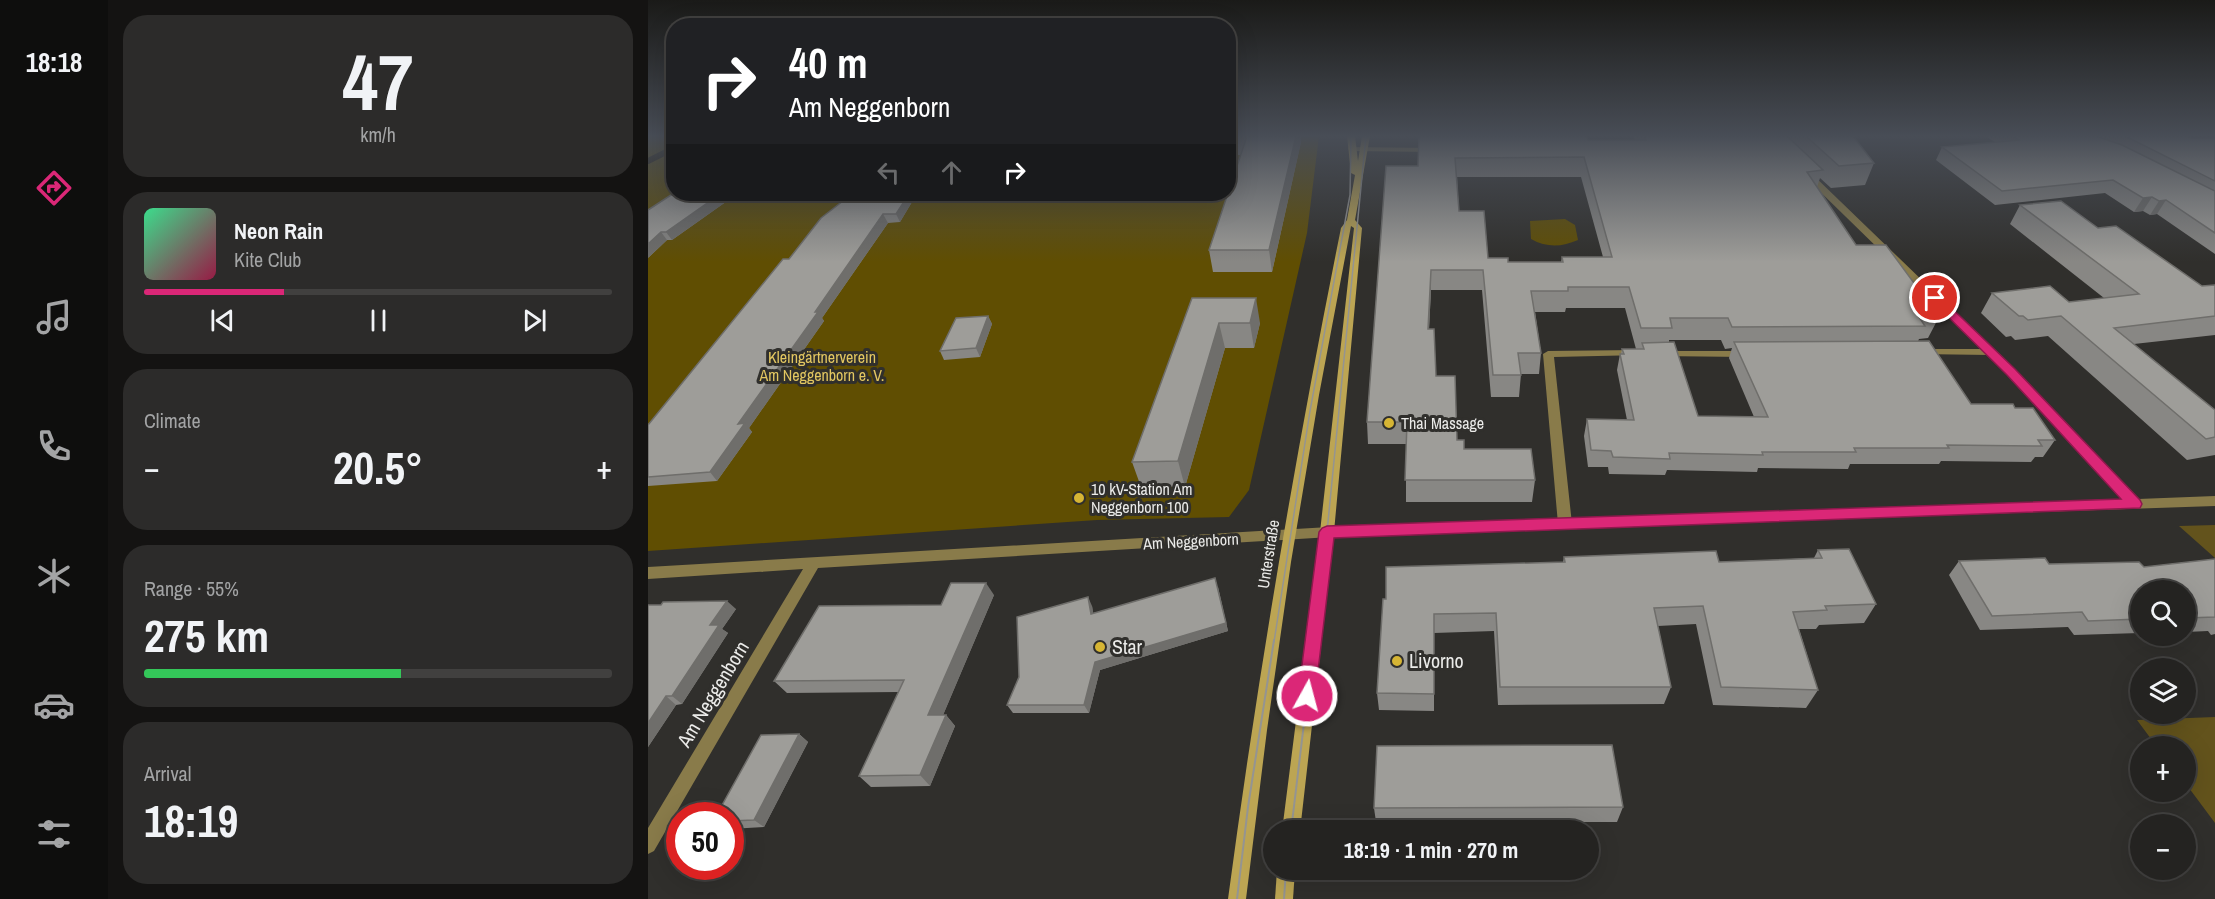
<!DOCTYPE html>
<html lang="en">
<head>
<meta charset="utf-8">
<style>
	body { margin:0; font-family:"Archivo Narrow",sans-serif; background:#2c2b2a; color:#f1f3f6; height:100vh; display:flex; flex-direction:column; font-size:22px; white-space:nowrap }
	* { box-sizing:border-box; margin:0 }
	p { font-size:20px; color:#a3a4a5 }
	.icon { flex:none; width:33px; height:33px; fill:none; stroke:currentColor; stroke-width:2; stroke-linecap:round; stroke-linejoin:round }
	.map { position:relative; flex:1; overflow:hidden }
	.details { display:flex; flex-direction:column; gap:15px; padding:15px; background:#141312; width:540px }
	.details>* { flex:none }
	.guide { position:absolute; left:18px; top:18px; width:570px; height:183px; border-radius:24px; box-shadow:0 6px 24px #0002,0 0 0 2px #41403f; background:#202124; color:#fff; overflow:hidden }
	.fabs { position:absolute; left:1482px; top:580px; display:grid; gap:12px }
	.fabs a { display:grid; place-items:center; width:66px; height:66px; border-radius:50%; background:#242321; box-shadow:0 6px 24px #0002,0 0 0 2px #41403f; font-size:30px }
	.speed { position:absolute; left:18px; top:802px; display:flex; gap:12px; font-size:30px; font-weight:700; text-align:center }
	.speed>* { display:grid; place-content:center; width:78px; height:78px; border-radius:50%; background:#242321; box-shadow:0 6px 24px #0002,0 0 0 2px #41403f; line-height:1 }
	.speed .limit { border:9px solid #d22; background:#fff; color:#111 }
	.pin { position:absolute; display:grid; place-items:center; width:51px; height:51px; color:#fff; margin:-26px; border:3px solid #fff; border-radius:50%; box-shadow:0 2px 6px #0007 }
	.me { position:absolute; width:66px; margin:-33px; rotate:7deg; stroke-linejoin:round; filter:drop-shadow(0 0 4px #0008) }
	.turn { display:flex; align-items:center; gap:21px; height:126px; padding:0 24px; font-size:27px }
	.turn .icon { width:78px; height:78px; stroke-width:2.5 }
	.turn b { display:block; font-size:42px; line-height:51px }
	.lanes { display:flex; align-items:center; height:57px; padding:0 24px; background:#0003; justify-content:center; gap:30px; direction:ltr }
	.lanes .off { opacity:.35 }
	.big { font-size:45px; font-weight:700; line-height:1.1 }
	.details .card { flex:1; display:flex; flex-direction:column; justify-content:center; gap:9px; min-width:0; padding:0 21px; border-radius:24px; background:#2c2b2a }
	.details .dial { align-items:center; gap:0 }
	.dial b { font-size:78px; line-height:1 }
	.song { display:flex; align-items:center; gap:18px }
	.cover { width:72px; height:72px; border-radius:9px; background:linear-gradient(135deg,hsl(150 70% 55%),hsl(340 70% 35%)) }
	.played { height:6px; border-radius:3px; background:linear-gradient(90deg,#db2777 30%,#41403f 30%) }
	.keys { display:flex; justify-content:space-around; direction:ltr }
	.heat { display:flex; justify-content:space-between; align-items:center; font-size:33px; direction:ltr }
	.charge { height:9px; border-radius:4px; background:linear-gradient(90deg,#34c759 55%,#41403f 0) }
	.trip { position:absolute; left:615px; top:820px; width:336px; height:60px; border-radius:30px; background:#242321; box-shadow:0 6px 24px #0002,0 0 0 2px #41403f; font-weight:700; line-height:60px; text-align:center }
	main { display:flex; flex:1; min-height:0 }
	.menu { display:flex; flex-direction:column; width:108px; justify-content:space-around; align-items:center; background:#0e0e0d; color:#a3a4a5 }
	.menu .icon { width:42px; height:42px }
	.menu .current { color:#db2777 }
	.menu b { font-size:27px; color:#f1f3f6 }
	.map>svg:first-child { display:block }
	.green { fill:#604e02 }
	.forest { fill:#63531c }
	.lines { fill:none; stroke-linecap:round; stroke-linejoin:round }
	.stream { stroke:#191200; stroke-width:6 }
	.pedestrian { fill:#897b4a; fill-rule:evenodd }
	.minor { fill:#897b4a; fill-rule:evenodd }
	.secondary { fill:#bca553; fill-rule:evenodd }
	.tram-far1 { stroke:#949492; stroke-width:1.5 }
	.tram { stroke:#949492; stroke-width:2 }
	.wall { fill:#888784; fill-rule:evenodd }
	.shaded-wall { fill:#6f6e6b }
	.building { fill:#9e9d99; stroke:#6f6e6b; stroke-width:1.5; fill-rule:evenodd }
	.route { fill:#db2777; stroke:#8e194d; stroke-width:1.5 }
	.poi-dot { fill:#d6b534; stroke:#302f2c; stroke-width:2 }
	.labels { text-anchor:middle; stroke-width:6; stroke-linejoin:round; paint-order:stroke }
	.park-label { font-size:16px; fill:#e3c761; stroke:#302f2c }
	.poi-label { font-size:16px; fill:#ebebe9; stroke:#302f2c; text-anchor:start }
	.street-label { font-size:16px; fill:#ebebe9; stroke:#302f2c }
	.near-poi-label { font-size:20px; fill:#ebebe9; stroke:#302f2c; text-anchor:start }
	.near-street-label { font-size:20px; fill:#ebebe9; stroke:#302f2c }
</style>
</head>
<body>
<main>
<nav class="menu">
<b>18:18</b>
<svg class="icon current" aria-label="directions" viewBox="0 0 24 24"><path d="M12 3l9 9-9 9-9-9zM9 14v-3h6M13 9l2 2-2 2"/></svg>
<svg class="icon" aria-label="music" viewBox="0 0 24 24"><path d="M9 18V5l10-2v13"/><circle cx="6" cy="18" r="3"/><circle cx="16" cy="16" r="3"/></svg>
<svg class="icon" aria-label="phone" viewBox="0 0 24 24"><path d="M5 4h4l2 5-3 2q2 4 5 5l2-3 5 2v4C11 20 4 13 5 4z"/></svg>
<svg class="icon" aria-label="climate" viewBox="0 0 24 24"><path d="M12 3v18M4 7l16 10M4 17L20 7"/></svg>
<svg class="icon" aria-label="car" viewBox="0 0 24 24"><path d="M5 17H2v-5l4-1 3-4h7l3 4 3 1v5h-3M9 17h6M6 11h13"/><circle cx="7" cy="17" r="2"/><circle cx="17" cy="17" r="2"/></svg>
<svg class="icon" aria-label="filters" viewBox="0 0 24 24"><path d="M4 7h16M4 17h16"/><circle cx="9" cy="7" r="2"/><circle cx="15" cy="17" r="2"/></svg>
</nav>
<section class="details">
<div class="card dial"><b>47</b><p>km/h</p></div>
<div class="card">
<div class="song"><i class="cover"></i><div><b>Neon Rain</b><p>Kite Club</p></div></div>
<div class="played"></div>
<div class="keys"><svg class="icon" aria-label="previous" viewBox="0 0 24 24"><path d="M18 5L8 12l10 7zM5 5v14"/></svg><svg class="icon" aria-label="pause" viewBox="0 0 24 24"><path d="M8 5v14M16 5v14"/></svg><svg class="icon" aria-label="next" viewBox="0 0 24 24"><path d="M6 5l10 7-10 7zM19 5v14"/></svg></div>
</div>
<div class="card"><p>Climate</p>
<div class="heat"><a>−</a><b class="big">20.5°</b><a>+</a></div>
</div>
<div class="card"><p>Range · 55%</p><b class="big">275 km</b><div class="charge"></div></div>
<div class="card"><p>Arrival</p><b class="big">18:19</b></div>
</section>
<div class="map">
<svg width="1567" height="899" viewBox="0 0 1567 899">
	<rect width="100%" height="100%" fill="#302f2c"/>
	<g class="green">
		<path d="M0,136H25L26,194H580L581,136H671L659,233L601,490L581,517L449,520L0,551Z"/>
		<path d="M917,219L927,225L930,240C914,247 899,248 883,239L882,221Z"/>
	</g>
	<g class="forest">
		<path d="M1567,525V558L1531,526Z"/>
		<path d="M1567,717V823L1538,784V747H1509L1489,720Z"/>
	</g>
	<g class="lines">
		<path class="stream" d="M0,161L26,148"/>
		<g class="pedestrian">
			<path d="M1274,349H1342L1347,352L1342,355L1270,354L1269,352L1270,350Z"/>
			<path d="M990,350L994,351L995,353L994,355L906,357L924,524L922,528H912L910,524L895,354L900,351Z"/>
			<path d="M1013,351H1098L1103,354L1098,357L1009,356L1008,354Z"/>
		</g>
		<g class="minor">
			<path d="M701,147L786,148L790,150L786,152L704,151L700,149Z"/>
			<path d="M1157,173H1163L1367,370L1490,499L1567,496V506L715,535L170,568L6,851L0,854V828L155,569L0,579V567L715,525L1475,499L1359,374L1157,177Z"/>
		</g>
		<g class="secondary">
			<path d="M699,136H707L710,161L714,136H722L707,220L714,228L686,532L652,831H634L672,532L706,228L703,226L671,395L643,562L619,730L598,899H580C610,674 648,451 693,228L699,220L707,175L703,173Z"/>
			<path d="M629,870H647L645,899H627Z"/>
		</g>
		<g class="tram-far1">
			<path d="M626,642L662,411L702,195L703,136"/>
			<path d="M666,642L679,532L718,136"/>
		</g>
		<g class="tram">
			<path d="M643,831L666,640"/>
			<path d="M589,899L600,807L626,640"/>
			<path d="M636,899L638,870"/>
		</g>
	</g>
	<g class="wall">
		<path d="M580,136H653V142L624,272H565L561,250L593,155H580Z"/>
		<path d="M771,136L940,140H987L985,136H1205L1226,163L1217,185L1183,188L1172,178L1169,187L1208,245L1291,317L1280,338L1271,339L1270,341L1323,404L1367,408L1407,440L1395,457H1387L1383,462L1293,461L1291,464H1202L1200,469L1110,468L1109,472L1019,470L1017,475L961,474L960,467H940L936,436L939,419L979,420L969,370L972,354H973L974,349H988L977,308H918L917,312H887L893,353L891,374H873L871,397H843L834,290H783L781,329L788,376L809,440L816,449L887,480L884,502H758V444H720L719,422L770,166ZM809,177H933L955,257H914L913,262H860L840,258L811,211ZM1021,340H1073L1077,349L1084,348L1081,358L1106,417L1050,416L1021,342Z"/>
		<path d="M1337,136H1538L1543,138H1567V254L1509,214L1502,215L1495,211L1486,212L1457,193L1347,205L1288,160L1294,147L1347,142Z"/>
		<path d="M26,194H89L24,240H19L0,258Z"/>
		<path d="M204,194H277L275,197H267L252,222L240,223L174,318L176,321L101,428L104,432L69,481L0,486V425L141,259Z"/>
		<path d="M1372,205L1450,228L1554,286L1567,285V335L1486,344L1567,410V455L1539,460L1400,336L1367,340L1363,336L1358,337L1333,313L1344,293L1421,302L1456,298L1362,224Z"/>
		<path d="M544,298L612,323L606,348H577L537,487H493L484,462Z"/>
		<path d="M340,316L344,324L332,357L296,360L292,351Z"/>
		<path d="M1170,550L1228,604L1216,623L1171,625L1168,629H1151L1170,690L1158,708L1065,705L1048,624L1010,626L1023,687L1016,704L850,705L846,631L786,633V711L731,710L729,693L738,599L915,562L916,557L1071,562L1166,558Z"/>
		<path d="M1567,559V634L1563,635L1560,631L1538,632V591H1492V633L1426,635L1420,627L1332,630L1301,575L1311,561L1496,567Z"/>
		<path d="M570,587L580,631L452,670L441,713H365L359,705L371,677L444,606L445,613Z"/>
		<path d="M346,595L295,715H298L307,726L282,786L223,787L211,776L251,692L139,693L126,681L293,605Z"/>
		<path d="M0,605L88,609L74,629L80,633L34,704L28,705L0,747Z"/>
		<path d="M151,734L160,742L116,827L82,829V816Z"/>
		<path d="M975,807L969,822H728L726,808Z"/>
	</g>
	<g class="shaded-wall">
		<path d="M648,136H653V142L624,272L621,250Z"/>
		<path d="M72,194H89L24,240L18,232Z"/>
		<path d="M261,194H265L267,197L252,222L248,214Z"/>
		<path d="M1504,197L1495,211L1486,212L1495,198Z"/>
		<path d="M1518,200L1509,214L1502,215L1511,201Z"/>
		<path d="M235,214L240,223L174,318L176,321L101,428L104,432L69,481L62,472L90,424Z"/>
		<path d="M13,232L19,240L0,258V244Z"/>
		<path d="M783,270V290L780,350V329Z"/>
		<path d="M608,298L612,323L606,348L602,323Z"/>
		<path d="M340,316L344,324L332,357L328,348Z"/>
		<path d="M571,323L577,348L537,487L530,461Z"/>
		<path d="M567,578L580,631L452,670L441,713L436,705L447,662Z"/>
		<path d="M338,583L346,595L290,727L280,715Z"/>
		<path d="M440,597L444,606L447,623L443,614Z"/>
		<path d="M79,601L88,609L74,629L80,633L34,704L24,696L62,625Z"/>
		<path d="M18,696L28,705L0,747V723Z"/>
		<path d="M298,715L307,726L282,786L272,775Z"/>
		<path d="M151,734L160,742L116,827L106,820Z"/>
	</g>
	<g class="building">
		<path d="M599,136H648L621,250H561Z"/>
		<path d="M771,136H938L940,140H998L996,136H1139L1175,170L1159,172L1208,245H1238L1291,317H1271L1277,326L1084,327L1080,318H1022L1024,328H993L981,287H920V291H883L893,353H870L873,375H845L835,270H783L780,329H786L788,376H807L809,440H816V449H883L887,480H757L759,422H719L738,166H770ZM936,157L964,257H914L915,262H860V258H840L836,211H811L807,158Z"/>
		<path d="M1158,136H1205L1226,163L1191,166Z"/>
		<path d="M1364,136H1448L1474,145L1567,191V233L1518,200L1511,201L1504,197L1495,198L1465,180L1354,191L1294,147L1371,140Z"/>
		<path d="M1477,136H1538L1543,138H1567V181Z"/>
		<path d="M26,193L72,194L18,232H13L0,244V210Z"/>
		<path d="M204,194H261L248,214H235L167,312H170L90,424L97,423L62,472L0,477V425L135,259H141L173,218Z"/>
		<path d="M1413,201L1450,228L1468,226L1554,286L1567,285V316L1466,328L1567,410V437L1558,439L1413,316L1380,320L1375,316H1371L1344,293L1402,286L1421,302L1491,294L1372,205Z"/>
		<path d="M544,298H608L602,323H571L530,461L484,462Z"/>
		<path d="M340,316L328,348L292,351L308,318Z"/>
		<path d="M1281,341L1323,404H1365L1367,408H1385L1407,440H1390L1394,446L1299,445L1301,448H1206L1208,452H1114L1115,455L1021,453L1022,459L965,457L963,451L943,450L939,419L986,420L972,354H976L974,349H996L994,343L1026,342L1050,416L1120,417L1086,342Z"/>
		<path d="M1201,549L1228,604L1177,606L1179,610L1145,612L1170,690L1073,687L1055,606L1006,608L1023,687H852L848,613L786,614V694L729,693L735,599H738V567L917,562L916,557L1068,551L1071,562L1174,558L1170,550Z"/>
		<path d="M1397,558L1401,564L1491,562L1496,567L1567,559V617L1538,618V591H1492V619L1440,621L1434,612L1344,616L1311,561Z"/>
		<path d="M567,578L578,623L447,662L436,705H359L371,677L369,617L440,597L443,614Z"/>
		<path d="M303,583H338L280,715H298L272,775L211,776L256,680L126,681L171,606L293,605Z"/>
		<path d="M79,601L62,625H71L24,696H18L0,723V605H13L15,602Z"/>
		<path d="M151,734L106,820L82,821V816H68L113,735Z"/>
		<path d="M964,745L975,807L726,808L729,746Z"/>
	</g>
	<linearGradient id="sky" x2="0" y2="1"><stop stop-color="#1a1a18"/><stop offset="0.52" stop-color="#484d56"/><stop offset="1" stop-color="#484d56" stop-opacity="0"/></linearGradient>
	<rect width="1567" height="262" fill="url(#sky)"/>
	<path class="route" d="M1287,295L1291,296L1367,369L1492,500L1494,504L1492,508L686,538L667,696L665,702L659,704L652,702L650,696L671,532L674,528L679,526L1473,499L1359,375L1283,300L1281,298Z"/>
	<g class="poi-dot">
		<circle cx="741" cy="423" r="6"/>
		<circle cx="431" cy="498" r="6"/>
		<circle cx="452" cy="647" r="6"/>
		<circle cx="749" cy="661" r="6"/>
	</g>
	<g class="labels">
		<g class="park-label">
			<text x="174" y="363">Kleingärtnerverein<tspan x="174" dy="18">Am Neggenborn e. V.</tspan></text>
		</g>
		<g class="poi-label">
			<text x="753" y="429">Thai Massage</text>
			<text x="443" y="495">10 kV-Station Am<tspan x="443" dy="18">Neggenborn 100</tspan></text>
		</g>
		<g class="street-label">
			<text transform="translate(543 541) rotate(-3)" y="6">Am Neggenborn</text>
			<text transform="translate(620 554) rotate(-81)" y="6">Unterstraße</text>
		</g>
		<g class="near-poi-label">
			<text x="464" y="654">Star</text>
			<text x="761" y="668">Livorno</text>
		</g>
		<g class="near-street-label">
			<text transform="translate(65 694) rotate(-59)" y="7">Am Neggenborn</text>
		</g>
	</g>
</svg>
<div class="fabs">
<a><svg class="icon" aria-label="search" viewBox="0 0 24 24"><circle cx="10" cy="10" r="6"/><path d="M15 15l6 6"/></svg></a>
<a><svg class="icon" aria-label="layers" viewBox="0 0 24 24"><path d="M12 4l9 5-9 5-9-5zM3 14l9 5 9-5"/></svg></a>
<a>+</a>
<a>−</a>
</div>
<div class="speed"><div class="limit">50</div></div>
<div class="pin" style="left:1287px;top:298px;background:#d93025"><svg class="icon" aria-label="arrive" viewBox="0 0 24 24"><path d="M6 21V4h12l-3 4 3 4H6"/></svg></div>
<svg class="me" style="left:659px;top:696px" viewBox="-20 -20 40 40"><circle r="17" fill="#db2777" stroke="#fff" stroke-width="3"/><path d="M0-11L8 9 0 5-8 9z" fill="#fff"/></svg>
<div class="trip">18:19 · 1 min · 270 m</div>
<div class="guide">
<div class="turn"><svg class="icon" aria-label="right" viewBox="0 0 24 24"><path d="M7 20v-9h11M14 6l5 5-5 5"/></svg><div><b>40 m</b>Am Neggenborn</div></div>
<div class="lanes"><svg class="icon off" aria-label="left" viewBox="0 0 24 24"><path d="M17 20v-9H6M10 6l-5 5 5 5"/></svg><svg class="icon off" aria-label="ahead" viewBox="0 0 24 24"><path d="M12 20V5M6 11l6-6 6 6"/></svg><svg class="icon" aria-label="right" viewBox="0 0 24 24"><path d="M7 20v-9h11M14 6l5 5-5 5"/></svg></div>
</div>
</div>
</main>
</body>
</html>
